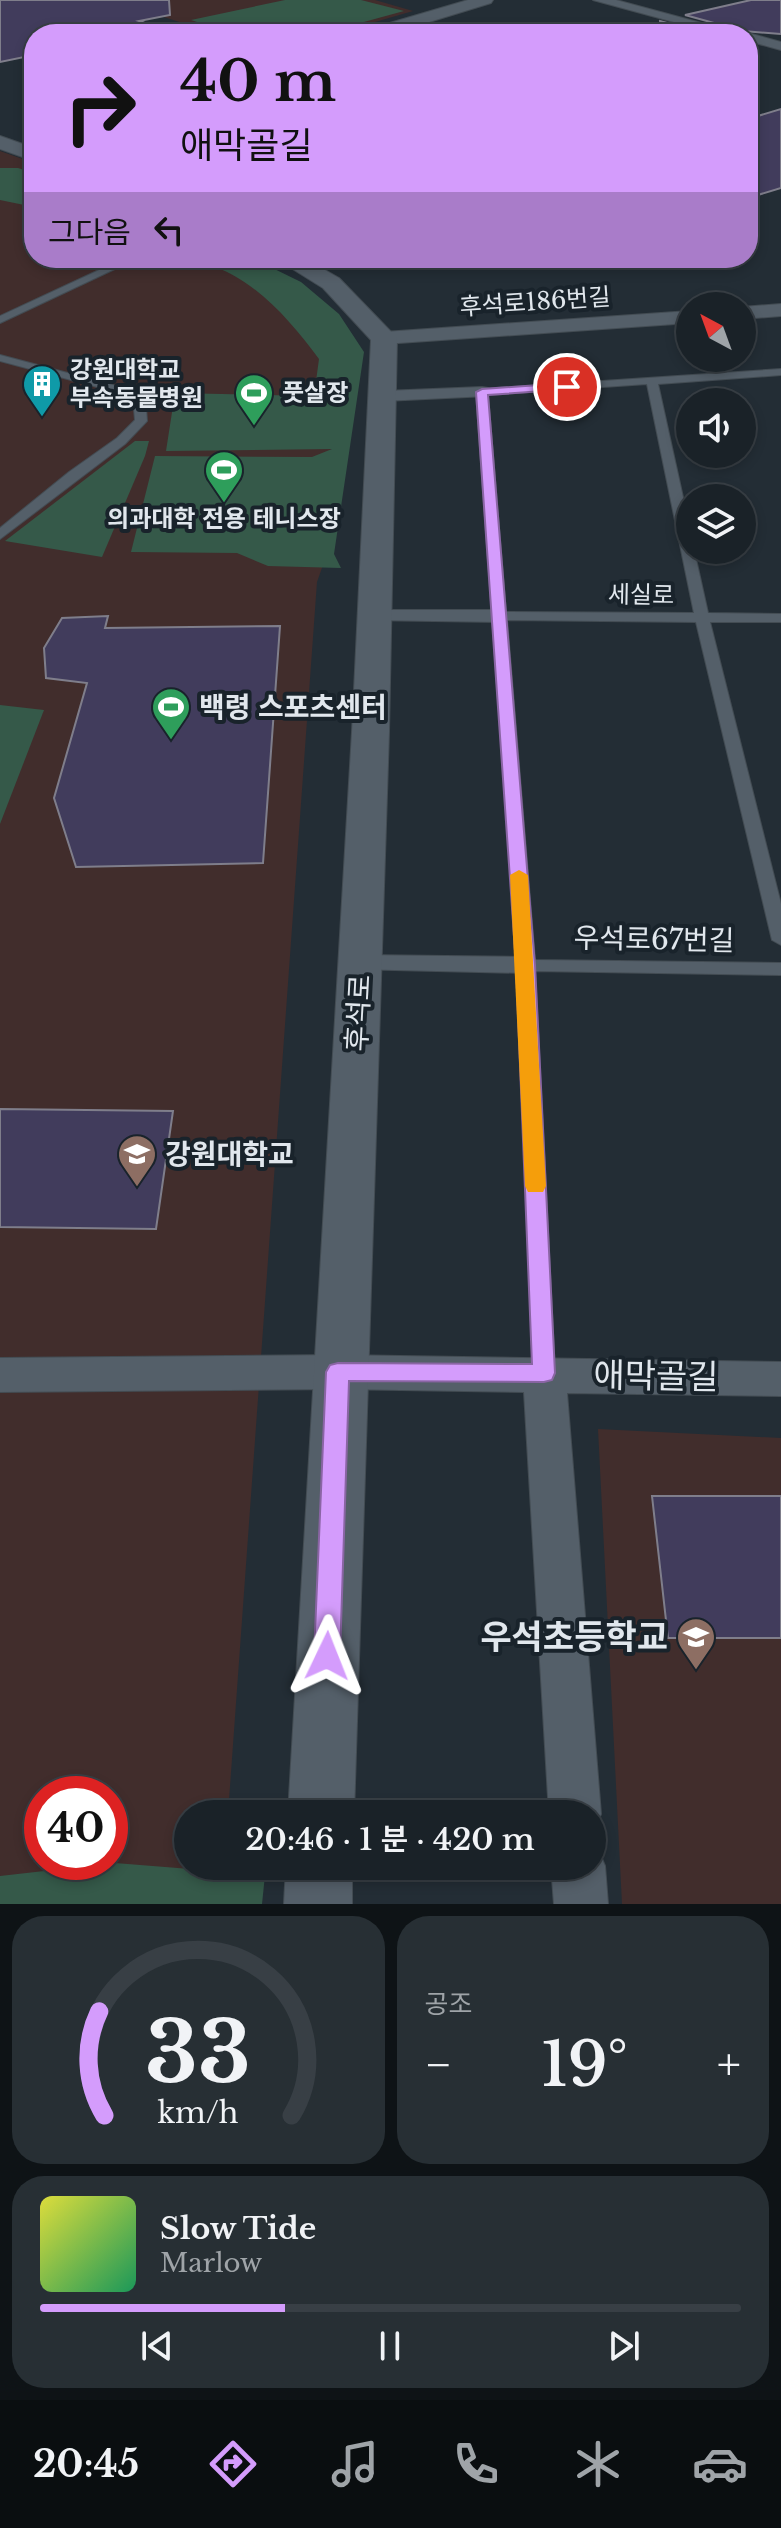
<!DOCTYPE html>
<html lang="ko">
<head>
<meta charset="utf-8">
<style>
	body { margin:0; font-family:"Libre Baskerville","Noto Sans KR",serif; background:#272f34; color:#f1f3f6; height:100vh; display:flex; flex-direction:column; font-size:30px; white-space:nowrap }
	* { box-sizing:border-box; margin:0 }
	p { font-size:26px; color:#9fa4a8 }
	.icon { flex:none; width:44px; height:44px; fill:none; stroke:currentColor; stroke-width:2; stroke-linecap:round; stroke-linejoin:round }
	.map { position:relative; height:1904px; overflow:hidden }
	.side { display:flex; flex-direction:column; gap:12px; padding:12px; background:#0e1316; flex:1 }
	.side>* { flex:none }
	.top-card { position:absolute; left:24px; top:24px; width:734px; height:244px; border-radius:32px; box-shadow:0 4px 12px #0003,0 0 0 2px #383f45; background:#d49cfc; color:#111; overflow:hidden }
	.needle { width:52px; rotate:319deg }
	.tools { position:absolute; left:676px; top:292px; display:grid; gap:16px }
	.tools a { display:grid; place-items:center; width:80px; height:80px; border-radius:50%; background:#1a2228; box-shadow:0 4px 12px #0003,0 0 0 2px #383f45; font-size:40px }
	.speed { position:absolute; left:24px; top:1776px; display:flex; gap:16px; font-size:40px; font-weight:700; text-align:center }
	.speed>* { display:grid; place-content:center; width:104px; height:104px; border-radius:50%; background:#1a2228; box-shadow:0 4px 12px #0003,0 0 0 2px #383f45; line-height:1 }
	.speed .limit { border:12px solid #d22; background:#fff; color:#111 }
	.pin { position:absolute; display:grid; place-items:center; width:68px; height:68px; color:#fff; margin:-34px; border:4px solid #fff; border-radius:50%; box-shadow:0 2px 8px #0007 }
	.me { position:absolute; width:88px; margin:-44px; rotate:2deg; stroke-linejoin:round; filter:drop-shadow(0 0 6px #0008) }
	.turn { display:flex; align-items:center; gap:28px; height:168px; padding:0 24px; font-size:36px }
	.turn .icon { width:104px; height:104px; stroke-width:2.5 }
	.turn b { display:block; font-size:56px; line-height:68px }
	.then { display:flex; align-items:center; height:76px; padding:0 24px; background:#0003; gap:16px; font-size:30px }
	.big { font-size:60px; font-weight:600; line-height:1.1 }
	.side .card { flex:1; display:flex; flex-direction:column; justify-content:center; gap:12px; min-width:0; padding:0 28px; border-radius:32px; background:#272f34 }
	.side .dial { align-items:center; gap:0 }
	.dial svg { height:208px; overflow:visible; fill:none; stroke:#383f45; stroke-width:7; stroke-linecap:round; text-anchor:middle }
	.dial text { fill:#f1f3f6; stroke:none }
	.song { display:flex; align-items:center; gap:24px }
	.cover { width:96px; height:96px; border-radius:12px; background:linear-gradient(135deg,hsl(60 70% 55%),hsl(150 70% 35%)) }
	.played { height:8px; border-radius:4px; background:linear-gradient(90deg,#d49cfc 35%,#383f45 35%) }
	.keys { display:flex; justify-content:space-around; direction:ltr }
	.heat { display:flex; justify-content:space-between; align-items:center; font-size:44px; direction:ltr }
	.side .tiles { flex:1; display:grid; gap:12px; grid-template-columns:1fr 1fr }
	.card:last-child { grid-column:span 2 }
	.trip { position:absolute; left:174px; top:1800px; width:432px; height:80px; border-radius:40px; background:#1a2228; box-shadow:0 4px 12px #0003,0 0 0 2px #383f45; font-weight:600; line-height:80px; text-align:center }
	.tabs { display:flex; height:128px; justify-content:space-around; align-items:center; background:#0a0e10; color:#9fa4a8 }
	.tabs .icon { width:56px; height:56px }
	.tabs .on { color:#d49cfc }
	.tabs b { font-size:36px; color:#f1f3f6 }
	.map>svg:first-child { display:block }
	.education { fill:#412d2c; fill-rule:evenodd }
	.green { fill:#355949 }
	.building { fill:#413c5c; stroke:#7f7e8b; stroke-width:2 }
	.lines { fill:none; stroke-linecap:round; stroke-linejoin:round }
	.service-casing { stroke:#434c53; stroke-width:2 }
	.pedestrian-casing { stroke:#434c53; stroke-width:2 }
	.minor-casing { stroke:#434c53; stroke-width:2 }
	.tertiary-casing { stroke:#434c53; stroke-width:2 }
	.service { fill:#545f69; fill-rule:evenodd }
	.pedestrian { fill:#545f69; fill-rule:evenodd }
	.minor { fill:#545f69; fill-rule:evenodd }
	.tertiary { fill:#545f69; fill-rule:evenodd }
	.route { fill:#d49cfc; stroke:#8a65a4; stroke-width:2 }
	.slow { fill:#f59e0b }
	.labels { text-anchor:middle; stroke-width:8; stroke-linejoin:round; paint-order:stroke }
	.far-street-label { font-size:24px; fill:#e1e7ed; stroke:#19232b }
	.far-poi-label { font-size:24px; font-weight:bold; fill:#e1e7ed; stroke:#19232b; text-anchor:start }
	.poi-label { font-size:28px; font-weight:bold; fill:#e1e7ed; stroke:#19232b; text-anchor:start }
	.street-label { font-size:28px; fill:#e1e7ed; stroke:#19232b }
	.near-street-label { font-size:34px; fill:#e1e7ed; stroke:#19232b }
	.near-poi-label { font-size:34px; font-weight:bold; fill:#e1e7ed; stroke:#19232b; text-anchor:end }
</style>
</head>
<body>
<div class="map">
<svg width="781" height="1904" viewBox="0 0 781 1904">
	<rect width="100%" height="100%" fill="#232d35"/>
	<g class="education">
		<path d="M109,0H375L413,11L334,34H218Z"/>
		<path d="M0,151L34,163V258H240L247,261L338,363L330,459L329,548L317,582L228,1814H188V1866H224L221,1904H0ZM42,1794H110V1862H42Z"/>
		<path d="M598,1429L781,1438V1904H622Z"/>
	</g>
	<g class="green">
		<path d="M285,0H361L404,11L320,34H234L191,20Z"/>
		<path d="M0,168H18L34,173V207L0,200Z"/>
		<path d="M252,258L301,282L339,314L364,352L334,554L341,568L268,566L237,553L131,552L155,456L312,457L332,449L166,451L175,393L314,396L319,359C289,319 255,279 207,264Z"/>
		<path d="M135,441H149L145,456L102,557L5,541Z"/>
		<path d="M0,705L44,710L0,824Z"/>
		<path d="M115,1863L265,1875L262,1904H0V1876Z"/>
	</g>
	<g class="building">
		<path d="M0,0H169L170,15L139,21L157,27L156,34H34V55L0,62Z"/>
		<path d="M751,0H781V34L743,31L685,15Z"/>
		<path d="M660,21L707,34H661Z"/>
		<path d="M781,109V188L748,198V119Z"/>
		<path d="M108,616L105,628L280,626L263,863L76,867L54,798L87,683L46,678L44,648L62,618Z"/>
		<path d="M0,1109L173,1111L156,1229L0,1227Z"/>
		<path d="M652,1496H781V1638H668Z"/>
	</g>
	<g class="lines">
		<defs>
			<g id="service">
				<path d="M125,258H138L0,323V316Z"/>
				<path d="M0,355L124,388L146,408L147,421L125,444L0,539V528L69,472L117,438L135,420L134,409L116,392L0,361Z"/>
				<path d="M781,369V375L658,384L690,529V550H694L708,613L781,614V622H710L781,904V945L772,940L696,622L507,620L535,960L781,963V975L535,971L555,1373L552,1379L544,1382L536,1379L533,1373L517,965L476,392L482,389ZM647,384L694,613L506,612L488,395Z"/>
			</g>
			<g id="pedestrian">
				<path d="M482,387L488,388L490,392L488,396L384,401L376,396L384,391Z"/>
				<path d="M374,610H500L510,616L500,622L367,620L364,616Z"/>
				<path d="M361,955L526,957L535,959L539,965L535,971L526,973L352,969L348,963L352,957Z"/>
			</g>
			<g id="minor">
				<path d="M593,0H616L742,34H718Z"/>
				<path d="M748,33L781,42V50L748,41V34H743Z"/>
				<path d="M781,304V316L742,319V307Z"/>
				<path d="M690,311V323L384,344L374,338L384,332Z"/>
				<path d="M338,1355L781,1362V1396L567,1393L601,1814L594,1832L592,1814H549L524,1392L338,1389L0,1392V1358Z"/>
				<path d="M592,1845L597,1847L605,1866L608,1904H554L551,1866H592Z"/>
			</g>
			<g id="tertiary">
				<path d="M468,0H493L491,3L390,34H363L366,30Z"/>
				<path d="M0,136L34,148V161L0,149Z"/>
				<path d="M275,258H304L339,278L397,338L389,732L354,1814H288L352,732L371,340L323,288Z"/>
				<path d="M286,1866H352V1904H284Z"/>
			</g>
		</defs>
		<use href="#service" class="service-casing"/>
		<use href="#pedestrian" class="pedestrian-casing"/>
		<use href="#minor" class="minor-casing"/>
		<use href="#tertiary" class="tertiary-casing"/>
		<use href="#service" class="service"/>
		<use href="#pedestrian" class="pedestrian"/>
		<use href="#minor" class="minor"/>
		<use href="#tertiary" class="tertiary"/>
	</g>
	<path class="route" d="M567,383L571,384V389L488,395L535,965L555,1373L552,1380L544,1382L349,1381L340,1656L337,1664L327,1668L318,1664L314,1656L326,1372L330,1365L338,1363L532,1364L516,965L476,392L482,389Z"/>
	<path class="slow" d="M519,870L528,875L546,1186L543,1192H528L525,1186L510,875Z"/>
	<defs>
		<symbol id="building-pin" viewBox="-11 -11 22 30"><path d="M0 17L-7.5 6A9.5 9.5 0 1 1 7.5 6Z" fill="#0f9aa8" stroke="#19232b"/><path d="M-4-6H4V6H1V3H-1V6H-4ZM-2.5-4.3h1.7v1.8h-1.7ZM.8-4.3h1.7v1.8H.8ZM-2.5-1h1.7V.8h-1.7ZM.8-1h1.7V.8H.8Z" fill="#fff"/></symbol>
		<symbol id="stadium-pin" viewBox="-11 -11 22 30"><path d="M0 17L-7.5 6A9.5 9.5 0 1 1 7.5 6Z" fill="#2e9e5b" stroke="#19232b"/><path d="M0-5a6.5 5 0 1 0 0 10a6.5 5 0 1 0 0-10ZM-3.5-1.8h7v3.6h-7Z" fill="#fff"/></symbol>
		<symbol id="university-pin" viewBox="-11 -11 22 30"><path d="M0 17L-7.5 6A9.5 9.5 0 1 1 7.5 6Z" fill="#8d6e63" stroke="#19232b"/><path d="M0-5L7-2L0 1L-7-2ZM-4 1L0 2.5L4 1V4Q0 6-4 4Z" fill="#fff"/></symbol>
		<symbol id="school-pin" viewBox="-11 -11 22 30"><path d="M0 17L-7.5 6A9.5 9.5 0 1 1 7.5 6Z" fill="#8d6e63" stroke="#19232b"/><path d="M0-5L7-2L0 1L-7-2ZM-4 1L0 2.5L4 1V4Q0 6-4 4Z" fill="#fff"/></symbol>
	</defs>
	<g fill-rule="evenodd">
		<use href="#building-pin" x="20" y="362" width="44" height="60"/>
		<use href="#stadium-pin" x="232" y="371" width="44" height="60"/>
		<use href="#stadium-pin" x="202" y="448" width="44" height="60"/>
		<use href="#stadium-pin" x="149" y="685" width="44" height="60"/>
		<use href="#university-pin" x="115" y="1132" width="44" height="60"/>
		<use href="#school-pin" x="674" y="1615" width="44" height="60"/>
	</g>
	<g class="labels">
		<g class="far-street-label">
			<text transform="translate(535 302) rotate(-4)" y="8">후석로186번길</text>
			<text transform="translate(641 595) rotate(1)" y="8">세실로</text>
		</g>
		<g class="far-poi-label">
			<text x="70" y="378">강원대학교<tspan x="70" dy="28">부속동물병원</tspan></text>
			<text x="282" y="401">풋살장</text>
			<text x="224" y="527" text-anchor="middle">의과대학 전용 테니스장</text>
		</g>
		<g class="poi-label">
			<text x="199" y="717">백령 스포츠센터</text>
			<text x="165" y="1164">강원대학교</text>
		</g>
		<g class="street-label">
			<text transform="translate(654 939) rotate(1)" y="10">우석로67번길</text>
			<text transform="translate(358 1013) rotate(-87)" y="10">후석로</text>
		</g>
		<g class="near-street-label">
			<text transform="translate(656 1376) rotate(1)" y="12">애막골길</text>
		</g>
		<g class="near-poi-label">
			<text x="668" y="1649">우석초등학교</text>
		</g>
	</g>
</svg>
<div class="tools">
<a><svg class="needle" viewBox="-14 -14 28 28"><path d="M0-13l5 13h-10z" fill="#e53935"/><path d="M0 13l5-13h-10z" fill="#9fa4a8"/></svg></a>
<a><svg class="icon" aria-label="sound" viewBox="0 0 24 24"><path d="M4 9h4l5-4v14l-5-4H4zM17 9q2 3 0 6"/></svg></a>
<a><svg class="icon" aria-label="layers" viewBox="0 0 24 24"><path d="M12 4l9 5-9 5-9-5zM3 14l9 5 9-5"/></svg></a>
</div>
<div class="speed"><div class="limit">40</div></div>
<div class="pin" style="left:567px;top:387px;background:#d93025"><svg class="icon" aria-label="arrive" viewBox="0 0 24 24"><path d="M6 21V4h12l-3 4 3 4H6"/></svg></div>
<svg class="me" style="left:327px;top:1656px" viewBox="-20 -20 40 40"><path d="M0-17L14 15 0 8-14 15z" fill="#d49cfc" stroke="#fff" stroke-width="4"/></svg>
<div class="trip">20:46 · 1 분 · 420 m</div>
<div class="top-card">
<div class="turn"><svg class="icon" aria-label="right" viewBox="0 0 24 24"><path d="M7 20v-9h11M14 6l5 5-5 5"/></svg><div><b>40 m</b>애막골길</div></div>
<div class="then">그다음<svg class="icon" aria-label="left" viewBox="0 0 24 24"><path d="M17 20v-9H6M10 6l-5 5 5 5"/></svg></div>
</div>
</div>
<section class="side">
<div class="tiles">
<div class="card dial"><svg viewBox="0 0 100 80">
<path d="M14 69A42 42 0 1 1 86 69"/>
<path d="M14 69A42 42 0 0 1 12 29" stroke="#d49cfc"/>
<text x="50" y="56" font-size="32" font-weight="700">33</text>
<text x="50" y="72" font-size="11">km/h</text>
</svg></div>
<div class="card"><p>공조</p>
<div class="heat"><a>−</a><b class="big">19°</b><a>+</a></div>
</div>
<div class="card">
<div class="song"><i class="cover"></i><div><b>Slow Tide</b><p>Marlow</p></div></div>
<div class="played"></div>
<div class="keys"><svg class="icon" aria-label="previous" viewBox="0 0 24 24"><path d="M18 5L8 12l10 7zM5 5v14"/></svg><svg class="icon" aria-label="pause" viewBox="0 0 24 24"><path d="M8 5v14M16 5v14"/></svg><svg class="icon" aria-label="next" viewBox="0 0 24 24"><path d="M6 5l10 7-10 7zM19 5v14"/></svg></div>
</div>
</div>
</section>
<nav class="tabs">
<b>20:45</b>
<svg class="icon on" aria-label="directions" viewBox="0 0 24 24"><path d="M12 3l9 9-9 9-9-9zM9 14v-3h6M13 9l2 2-2 2"/></svg>
<svg class="icon" aria-label="music" viewBox="0 0 24 24"><path d="M9 18V5l10-2v13"/><circle cx="6" cy="18" r="3"/><circle cx="16" cy="16" r="3"/></svg>
<svg class="icon" aria-label="phone" viewBox="0 0 24 24"><path d="M5 4h4l2 5-3 2q2 4 5 5l2-3 5 2v4C11 20 4 13 5 4z"/></svg>
<svg class="icon" aria-label="climate" viewBox="0 0 24 24"><path d="M12 3v18M4 7l16 10M4 17L20 7"/></svg>
<svg class="icon" aria-label="car" viewBox="0 0 24 24"><path d="M5 17H2v-5l4-1 3-4h7l3 4 3 1v5h-3M9 17h6M6 11h13"/><circle cx="7" cy="17" r="2"/><circle cx="17" cy="17" r="2"/></svg>
</nav>
</body>
</html>
